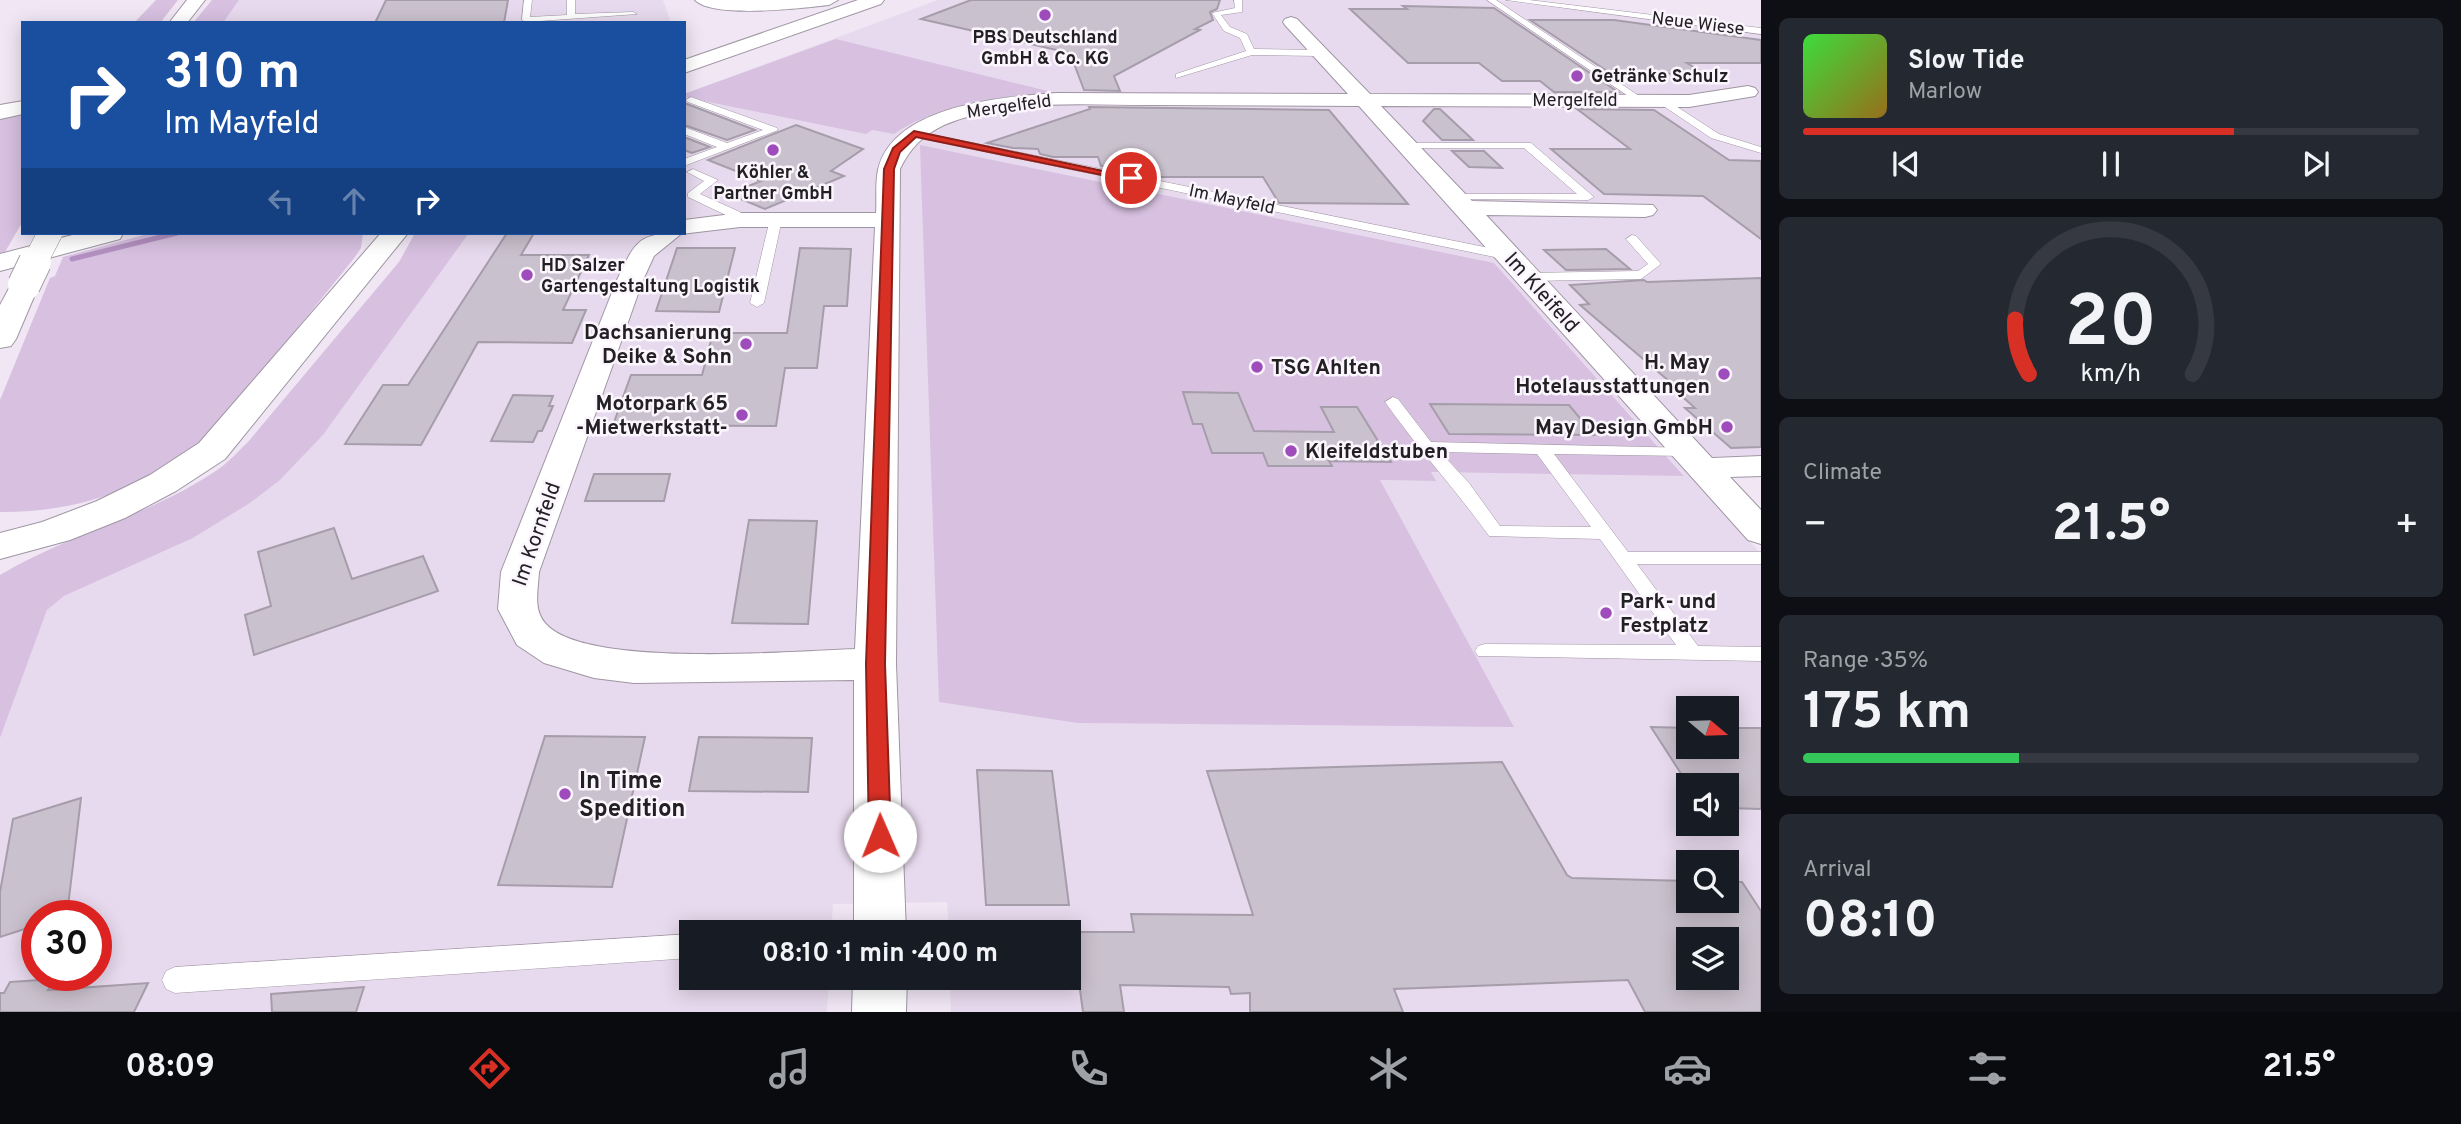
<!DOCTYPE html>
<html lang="en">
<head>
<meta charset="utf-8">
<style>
	body { margin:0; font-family:Overpass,sans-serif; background:#242831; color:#f1f3f6; height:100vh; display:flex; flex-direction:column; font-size:26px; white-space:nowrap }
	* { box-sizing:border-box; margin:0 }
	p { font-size:23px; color:#9ea1a6 }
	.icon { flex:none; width:38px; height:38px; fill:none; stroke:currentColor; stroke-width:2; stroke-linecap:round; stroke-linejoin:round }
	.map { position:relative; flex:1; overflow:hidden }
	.drawer { display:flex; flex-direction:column; gap:18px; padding:18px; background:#0d0f14; width:700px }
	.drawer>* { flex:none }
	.top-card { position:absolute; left:21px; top:21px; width:665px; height:214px; border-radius:0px; box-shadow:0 4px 18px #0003; background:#1a4fa0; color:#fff; overflow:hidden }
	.needle { width:46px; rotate:109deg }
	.buttons { position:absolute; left:1676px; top:696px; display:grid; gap:14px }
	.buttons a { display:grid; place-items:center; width:63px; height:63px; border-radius:0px; background:#171b24; box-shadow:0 4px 18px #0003; font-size:35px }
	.speed { position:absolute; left:21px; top:900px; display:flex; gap:14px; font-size:35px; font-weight:700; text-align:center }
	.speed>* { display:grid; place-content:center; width:91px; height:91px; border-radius:50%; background:#171b24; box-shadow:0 4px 18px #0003; line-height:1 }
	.speed .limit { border:10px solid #d22; background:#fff; color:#111 }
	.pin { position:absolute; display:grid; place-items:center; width:60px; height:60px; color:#fff; margin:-30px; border:4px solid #fff; border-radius:50%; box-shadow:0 2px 7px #0007 }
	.me { position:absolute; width:77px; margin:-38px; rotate:359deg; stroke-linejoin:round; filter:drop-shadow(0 0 5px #0008) }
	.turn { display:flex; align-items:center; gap:24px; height:147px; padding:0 28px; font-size:32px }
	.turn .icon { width:91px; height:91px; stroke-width:2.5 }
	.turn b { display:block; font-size:49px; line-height:60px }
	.lanes { display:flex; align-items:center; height:66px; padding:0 28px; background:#0003; justify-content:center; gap:35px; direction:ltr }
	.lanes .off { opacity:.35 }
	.big { font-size:52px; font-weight:700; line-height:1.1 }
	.drawer .widget { flex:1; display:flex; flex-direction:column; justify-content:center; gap:10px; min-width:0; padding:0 24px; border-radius:10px; background:#242831 }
	.drawer .dial { align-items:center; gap:0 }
	.dial svg { height:182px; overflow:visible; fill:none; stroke:#363941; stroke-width:7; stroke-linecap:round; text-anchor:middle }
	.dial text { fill:#f1f3f6; stroke:none }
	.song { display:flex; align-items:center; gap:21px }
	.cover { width:84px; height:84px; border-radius:10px; background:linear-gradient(135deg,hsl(120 70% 55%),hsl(40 70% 35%)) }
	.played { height:7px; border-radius:4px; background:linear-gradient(90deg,#d93025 70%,#363941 70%) }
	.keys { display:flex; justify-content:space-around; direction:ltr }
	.heat { display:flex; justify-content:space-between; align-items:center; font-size:38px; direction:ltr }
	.charge { height:10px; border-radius:5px; background:linear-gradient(90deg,#34c759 35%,#363941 0) }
	.trip { position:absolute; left:679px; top:920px; width:402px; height:70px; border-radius:0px; background:#171b24; box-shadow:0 4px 18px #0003; font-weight:700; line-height:70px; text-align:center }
	.tabs { display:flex; height:112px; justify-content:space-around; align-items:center; background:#090b0e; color:#9ea1a6 }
	.tabs .icon { width:49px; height:49px }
	.tabs .active { color:#d93025 }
	.tabs b { font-size:32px; color:#f1f3f6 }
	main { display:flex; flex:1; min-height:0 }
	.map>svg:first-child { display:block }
	.built { fill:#e8daee; fill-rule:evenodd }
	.green { fill:#d7c0e0 }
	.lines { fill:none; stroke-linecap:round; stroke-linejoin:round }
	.stream { stroke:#b390c1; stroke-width:5 }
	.building { fill:#cac1ce; stroke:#a69daa; stroke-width:2; fill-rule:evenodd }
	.service-casing { stroke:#9f96a3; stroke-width:1 }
	.minor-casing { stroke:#9f96a3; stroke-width:2 }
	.tertiary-casing { stroke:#9f96a3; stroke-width:2 }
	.secondary-casing { stroke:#9f96a3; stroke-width:2 }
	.trunk-casing { stroke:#9f96a3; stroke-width:2 }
	.service { fill:#fff; fill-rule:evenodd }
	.minor { fill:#fff; fill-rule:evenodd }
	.tertiary { fill:#fff; fill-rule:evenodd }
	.secondary { fill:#fff; fill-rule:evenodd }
	.trunk { fill:#fff; fill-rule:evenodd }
	.secondary-bridge-far1-casing { stroke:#9f96a3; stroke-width:25; stroke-linecap:butt }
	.secondary-bridge-casing { stroke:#9f96a3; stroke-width:34; stroke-linecap:butt }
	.secondary-bridge-far1 { stroke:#fff; stroke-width:24 }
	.secondary-bridge { stroke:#fff; stroke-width:32 }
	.route { fill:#d93025; stroke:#8d1f18; stroke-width:2 }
	.poi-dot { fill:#9e4cbb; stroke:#fbf5fd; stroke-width:2.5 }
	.labels { text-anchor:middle; stroke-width:5; stroke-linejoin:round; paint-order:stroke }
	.far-street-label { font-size:18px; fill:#232024; stroke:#fbf5fd }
	.far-poi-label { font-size:18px; font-weight:bold; fill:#232024; stroke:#fbf5fd }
	.street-label { font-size:21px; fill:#232024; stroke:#fbf5fd }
	.poi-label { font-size:21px; font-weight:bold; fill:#232024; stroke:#fbf5fd; text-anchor:end }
	.near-poi-label { font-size:24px; font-weight:bold; fill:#232024; stroke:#fbf5fd; text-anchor:start }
</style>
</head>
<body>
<main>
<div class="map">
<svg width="1761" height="1012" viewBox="0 0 1761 1012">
	<rect width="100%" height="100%" fill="#f0e6f4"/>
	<g class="built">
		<path d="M239,0H663L671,23H223Z"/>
		<path d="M938,0H1495L1761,33V455L1676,458L1761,554V1012H951L950,978H1069V933H949L947,902L833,904L831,933H691V978H829L827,1012H0V738L47,610L64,596L193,538L250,503L280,480L323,435L469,233H684V94ZM1494,263L1684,475L1430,472L1435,481L1379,480L1513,726L1078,723ZM1689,709H1727V747H1689ZM1689,786H1727V824H1689ZM1689,863H1727V901H1689ZM37,915H96V975H37ZM1689,940H1727V978H1689Z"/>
	</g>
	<g class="green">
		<path d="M156,0H178L160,23H134Z"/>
		<path d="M212,0H239L223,23H193Z"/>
		<path d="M836,39L1056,93C1000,96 941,103 894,134L872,130L866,134L684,97V94Z"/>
		<path d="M23,114V221L5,252L0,254V117Z"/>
		<path d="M920,145L1494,263L1684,476L1431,472L1436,481L1380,480L1514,727L1078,723L939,702Z"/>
		<path d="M151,233L363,234L361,248L355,257L226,417C169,482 85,513 0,512V400L50,278L55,276L63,257Z"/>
		<path d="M415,233H469L323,435L280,480L250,503L193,538L64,596L47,610L0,738V575C70,533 153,515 220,468C230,461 239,450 248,442L399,262Z"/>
	</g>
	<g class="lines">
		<path class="stream" d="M72,259L177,233"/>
	</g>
	<g class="building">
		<path d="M386,0H508L504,23H375Z"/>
		<path d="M971,0H1220L1217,9L1210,12L1213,20L1195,29L1200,30L1114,76L1120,91L1084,90L1070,53L921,19Z"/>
		<path d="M1403,6L1494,8L1618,92H1554L1540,81H1502L1479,63H1408L1350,9H1407Z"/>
		<path d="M1530,20H1614L1761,40V63H1687L1705,74L1610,73Z"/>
		<path d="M684,102L687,104L755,130L727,140L684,125Z"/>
		<path d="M1089,107L1329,110L1408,204L1283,203H1279L1263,177H1152L1140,174L1138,169L1101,166L1098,157H1053L1040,154L1038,149L1013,148L987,143L1090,109Z"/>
		<path d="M1434,109H1440L1473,140H1442L1423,121Z"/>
		<path d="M1577,109L1654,110L1729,160L1761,161V239L1703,196L1604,194L1551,149H1630Z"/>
		<path d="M796,125L863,149L831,171L844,176L765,209L729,194L761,181L708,160Z"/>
		<path d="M684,137L710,147L692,153L684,150Z"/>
		<path d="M1452,151H1484L1502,168L1469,167Z"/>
		<path d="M507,233H534L521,255H589L563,310H586L572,343L478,342L421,445L345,444L383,385H408Z"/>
		<path d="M677,248H735L719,312L656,311Z"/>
		<path d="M800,248L851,249L847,306H824L817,368H785L776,426L613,425L631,375H702L713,333H787Z"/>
		<path d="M1606,249L1630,269L1566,270L1544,250Z"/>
		<path d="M1761,278V447L1731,448L1685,408H1695L1666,382H1670L1580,305L1589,304L1570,285L1644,280L1647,282Z"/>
		<path d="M1183,392L1238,393L1254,431L1334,432L1321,407H1357L1391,462L1329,461L1332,466H1268L1263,453H1212L1202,424H1193Z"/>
		<path d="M513,395L553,396L549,406H553L542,431H538L533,442L491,441Z"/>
		<path d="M1430,404L1569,405L1594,435L1449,434Z"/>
		<path d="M594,474H670L664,501H585Z"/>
		<path d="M749,520L817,521L808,624L732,623Z"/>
		<path d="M334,528L352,579L423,556L438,591L254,655L245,615L271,606L258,552Z"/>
		<path d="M1651,727L1689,728V747H1727V728H1761V809L1727,808V786H1689Z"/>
		<path d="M545,736L645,737L612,887L498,885Z"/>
		<path d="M699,737L812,738L808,792L689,791Z"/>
		<path d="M1502,762L1567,875L1572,878L1689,881V901H1727V882H1742L1761,911V1012H1645L1628,980L1394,989L1403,1012H1250V993L1231,994L1229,987L1120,985L1124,1012H1083L1077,968H1069V932H1134L1131,914L1253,915L1207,771ZM1689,940H1727V978H1689Z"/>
		<path d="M977,770L1052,771L1069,905H986Z"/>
		<path d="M81,798L67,915H37V925L0,937V892L13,819Z"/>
		<path d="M54,979L48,990L148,983L134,1012H0V993H4L10,982Z"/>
		<path d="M364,987L356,1012H272L271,994Z"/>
	</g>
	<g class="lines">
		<defs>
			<g id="service">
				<path d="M524,0H532L530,17L567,15V0H575V14L633,12L637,14L526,22L522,20Z"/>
				<path d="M1234,0H1242V12L1221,15L1230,27L1247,34L1254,49L1320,50L1324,53L1320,56L1252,55L1176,78V74L1246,51L1240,38L1224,31L1212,13L1235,8Z"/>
				<path d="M1487,0H1496L1645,100L1637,102Z"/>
				<path d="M1506,0H1529L1761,28V34Z"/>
				<path d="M691,97L777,128L778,130L684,166V159L717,147L684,134V127L727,143L763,130L688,102L686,100Z"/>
				<path d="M1659,99H1665L1719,134L1761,147V153L1711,138L1659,103Z"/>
				<path d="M914,131L1509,252L1515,256L1509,260L910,136L909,134Z"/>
				<path d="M1402,143H1531L1594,197L1588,200L1451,199L1449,197L1455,194H1577L1524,148H1406L1402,147Z"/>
				<path d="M693,169L718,180L700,194L740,212L746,220L744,223H736L732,218L688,197V193L704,181L687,172Z"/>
				<path d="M776,215L782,219L764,303L757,307L750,303L770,219Z"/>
				<path d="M1632,235L1636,236L1661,264L1641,279L1529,281L1522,277L1529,273L1638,271L1648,264L1626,239Z"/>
				<path d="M1393,397L1398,399L1431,442L1693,448L1695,451L1693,454L1687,456L1554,454L1628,552H1761V564H1637L1698,646L1761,647V661L1478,656L1475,651L1478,646L1485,644L1676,645L1600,539L1489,536C1456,490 1418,449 1385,402ZM1440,452L1537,454L1591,527L1500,526L1469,483Z"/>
				<path d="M691,934V958L175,993L166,989L162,980L166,971L175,967Z"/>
			</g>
			<g id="minor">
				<path d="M1291,17L1297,19L1370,94L1689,95L1748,86L1755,88L1758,92L1755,96L1689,107L1381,106L1472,201L1653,205L1657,210L1653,215L1645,217L1486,215L1712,458L1761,456V476L1730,477L1761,510V544L1748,540L1359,106C1290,106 1220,105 1150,105C1083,105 1008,98 944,125C923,135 910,148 900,169L896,664L906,933H854V680L634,683L594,678L544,663L517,645L498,609L501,572L617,280C636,240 638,233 684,233V220L740,213H876C877,199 875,183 878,170C893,105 1003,97 1056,93L1348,94L1285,25L1283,22L1285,19ZM740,227H875L855,649C794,651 583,669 545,623C533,609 538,590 539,572L643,280L654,256L681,234Z"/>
				<path d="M853,978H907L906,1012H852Z"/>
			</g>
			<path id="tertiary" d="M187,0H205L187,23H169Z"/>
			<path id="secondary" d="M24,276L34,279L39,285L16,339L11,346L0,348V305L14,279Z"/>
			<g id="trunk">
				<path d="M695,0H838L829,5C803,8 713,19 695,0Z"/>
				<path d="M858,0H884L881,4L684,73V60Z"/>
				<path d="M23,101V114L0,119V105Z"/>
				<path d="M80,233H123L120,239L0,271V254Z"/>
				<path d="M381,233H408L225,459L176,491L125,518L70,540L0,559V533L42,522L97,501L150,475L199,443Z"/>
			</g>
		</defs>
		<use href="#service" class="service-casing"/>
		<use href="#minor" class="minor-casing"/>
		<use href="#tertiary" class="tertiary-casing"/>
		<use href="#secondary" class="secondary-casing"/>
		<use href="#trunk" class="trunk-casing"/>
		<use href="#service" class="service"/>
		<use href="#minor" class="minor"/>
		<use href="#tertiary" class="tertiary"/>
		<use href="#secondary" class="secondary"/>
		<use href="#trunk" class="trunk"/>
		<defs>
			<path id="secondary-bridge-far1" d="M34,264L50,233"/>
			<path id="secondary-bridge" d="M24,285L35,262"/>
		</defs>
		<use href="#secondary-bridge-far1" class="secondary-bridge-far1-casing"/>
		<use href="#secondary-bridge" class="secondary-bridge-casing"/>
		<use href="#secondary-bridge-far1" class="secondary-bridge-far1"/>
		<use href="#secondary-bridge" class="secondary-bridge"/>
	</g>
	<path class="route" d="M914,131L1136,178L1131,181L916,137L900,152L894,169L885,664L891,836L887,843L880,845L872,843L869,836L866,664L884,169L893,148Z"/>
	<g class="poi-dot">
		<circle cx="1045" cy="15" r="7"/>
		<circle cx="1577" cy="76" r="7"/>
		<circle cx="773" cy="150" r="7"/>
		<circle cx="527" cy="275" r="7"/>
		<circle cx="746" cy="344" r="7"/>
		<circle cx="1257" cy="367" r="7"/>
		<circle cx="1724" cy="374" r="7"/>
		<circle cx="742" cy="415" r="7"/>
		<circle cx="1727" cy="427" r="7"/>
		<circle cx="1291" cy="451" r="7"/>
		<circle cx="1606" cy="613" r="7"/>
		<circle cx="565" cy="794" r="7"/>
	</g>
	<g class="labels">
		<g class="far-street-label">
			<text transform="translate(1698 23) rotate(7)" y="6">Neue Wiese</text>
			<text x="1575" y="106">Mergelfeld</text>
			<text transform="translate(1009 106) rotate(-8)" y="6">Mergelfeld</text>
			<text transform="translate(1232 199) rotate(12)" y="6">Im Mayfeld</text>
		</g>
		<g class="far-poi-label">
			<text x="1045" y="43">PBS Deutschland<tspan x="1045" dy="21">GmbH &amp; Co. KG</tspan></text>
			<text x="1591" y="82" text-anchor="start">Getränke Schulz</text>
			<text x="773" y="178">Köhler &amp;<tspan x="773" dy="21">Partner GmbH</tspan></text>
			<text x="541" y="271" text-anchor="start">HD Salzer<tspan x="541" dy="21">Gartengestaltung Logistik</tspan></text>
		</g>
		<g class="street-label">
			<text transform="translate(1542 292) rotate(48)" y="7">Im Kleifeld</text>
			<text transform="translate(536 534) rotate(-71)" y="7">Im Kornfeld</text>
		</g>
		<g class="poi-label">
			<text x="732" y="339">Dachsanierung<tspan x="732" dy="24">Deike &amp; Sohn</tspan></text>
			<text x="1710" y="369">H. May<tspan x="1710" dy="24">Hotelausstattungen</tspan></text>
			<text x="1271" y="374" text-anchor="start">TSG Ahlten</text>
			<text x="728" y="410">Motorpark 65<tspan x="728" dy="24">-Mietwerkstatt-</tspan></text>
			<text x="1713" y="434">May Design GmbH</text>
			<text x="1305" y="458" text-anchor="start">Kleifeldstuben</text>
			<text x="1620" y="608" text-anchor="start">Park- und<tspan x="1620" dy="24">Festplatz</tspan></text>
		</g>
		<g class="near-poi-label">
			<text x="579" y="788">In Time<tspan x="579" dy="28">Spedition</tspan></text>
		</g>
	</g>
</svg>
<div class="buttons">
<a><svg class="needle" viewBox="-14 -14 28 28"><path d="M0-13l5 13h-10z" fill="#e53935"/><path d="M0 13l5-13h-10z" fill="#9ea1a6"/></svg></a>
<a><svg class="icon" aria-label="sound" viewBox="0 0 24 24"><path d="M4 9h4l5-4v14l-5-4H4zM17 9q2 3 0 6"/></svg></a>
<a><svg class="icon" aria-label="search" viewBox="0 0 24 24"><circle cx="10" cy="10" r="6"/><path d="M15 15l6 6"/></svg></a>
<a><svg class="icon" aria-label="layers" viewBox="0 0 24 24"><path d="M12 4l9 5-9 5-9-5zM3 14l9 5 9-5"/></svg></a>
</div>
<div class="speed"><div class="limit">30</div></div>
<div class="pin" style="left:1131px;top:178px;background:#d93025"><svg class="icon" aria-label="arrive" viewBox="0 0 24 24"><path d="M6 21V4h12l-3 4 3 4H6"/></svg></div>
<svg class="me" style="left:880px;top:836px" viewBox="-20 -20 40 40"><circle r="19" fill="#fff"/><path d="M0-13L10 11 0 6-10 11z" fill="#d93025"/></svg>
<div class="trip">08:10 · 1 min · 400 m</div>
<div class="top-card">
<div class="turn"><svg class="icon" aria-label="right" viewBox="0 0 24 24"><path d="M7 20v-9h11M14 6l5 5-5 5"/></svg><div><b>310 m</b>Im Mayfeld</div></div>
<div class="lanes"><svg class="icon off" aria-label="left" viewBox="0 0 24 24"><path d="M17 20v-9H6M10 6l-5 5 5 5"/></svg><svg class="icon off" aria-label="ahead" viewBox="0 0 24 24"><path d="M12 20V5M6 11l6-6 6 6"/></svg><svg class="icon" aria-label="right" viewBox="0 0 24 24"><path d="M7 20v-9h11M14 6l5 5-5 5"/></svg></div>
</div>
</div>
<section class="drawer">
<div class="widget">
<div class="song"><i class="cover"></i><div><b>Slow Tide</b><p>Marlow</p></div></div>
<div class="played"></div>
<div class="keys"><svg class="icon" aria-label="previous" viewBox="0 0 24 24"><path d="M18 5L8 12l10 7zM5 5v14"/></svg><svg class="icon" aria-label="pause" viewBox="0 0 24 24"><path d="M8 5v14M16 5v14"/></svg><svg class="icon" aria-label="next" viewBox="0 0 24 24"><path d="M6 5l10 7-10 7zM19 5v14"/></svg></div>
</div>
<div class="widget dial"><svg viewBox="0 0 100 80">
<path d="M14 69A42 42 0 1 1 86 69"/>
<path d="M14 69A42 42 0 0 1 8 45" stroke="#d93025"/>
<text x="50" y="56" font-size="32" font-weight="700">20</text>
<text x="50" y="72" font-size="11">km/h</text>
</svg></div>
<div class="widget"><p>Climate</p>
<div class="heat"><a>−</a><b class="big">21.5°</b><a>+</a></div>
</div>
<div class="widget"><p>Range · 35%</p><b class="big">175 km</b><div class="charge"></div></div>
<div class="widget"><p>Arrival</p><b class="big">08:10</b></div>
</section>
</main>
<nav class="tabs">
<b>08:09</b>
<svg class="icon active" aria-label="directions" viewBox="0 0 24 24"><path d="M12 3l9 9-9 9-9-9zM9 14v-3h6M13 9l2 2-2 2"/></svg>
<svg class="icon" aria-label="music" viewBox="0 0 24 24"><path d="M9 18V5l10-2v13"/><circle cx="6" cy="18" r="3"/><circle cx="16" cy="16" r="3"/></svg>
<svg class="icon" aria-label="phone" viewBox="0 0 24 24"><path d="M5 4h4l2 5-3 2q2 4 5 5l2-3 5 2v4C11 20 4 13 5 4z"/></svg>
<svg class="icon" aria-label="climate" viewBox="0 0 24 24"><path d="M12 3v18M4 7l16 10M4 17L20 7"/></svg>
<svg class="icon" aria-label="car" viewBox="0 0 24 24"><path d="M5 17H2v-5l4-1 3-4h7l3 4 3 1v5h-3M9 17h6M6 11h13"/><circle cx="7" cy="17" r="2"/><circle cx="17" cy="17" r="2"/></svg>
<svg class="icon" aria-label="filters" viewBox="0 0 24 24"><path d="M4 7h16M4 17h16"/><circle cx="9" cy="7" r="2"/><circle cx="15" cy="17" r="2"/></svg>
<b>21.5°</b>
</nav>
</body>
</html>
